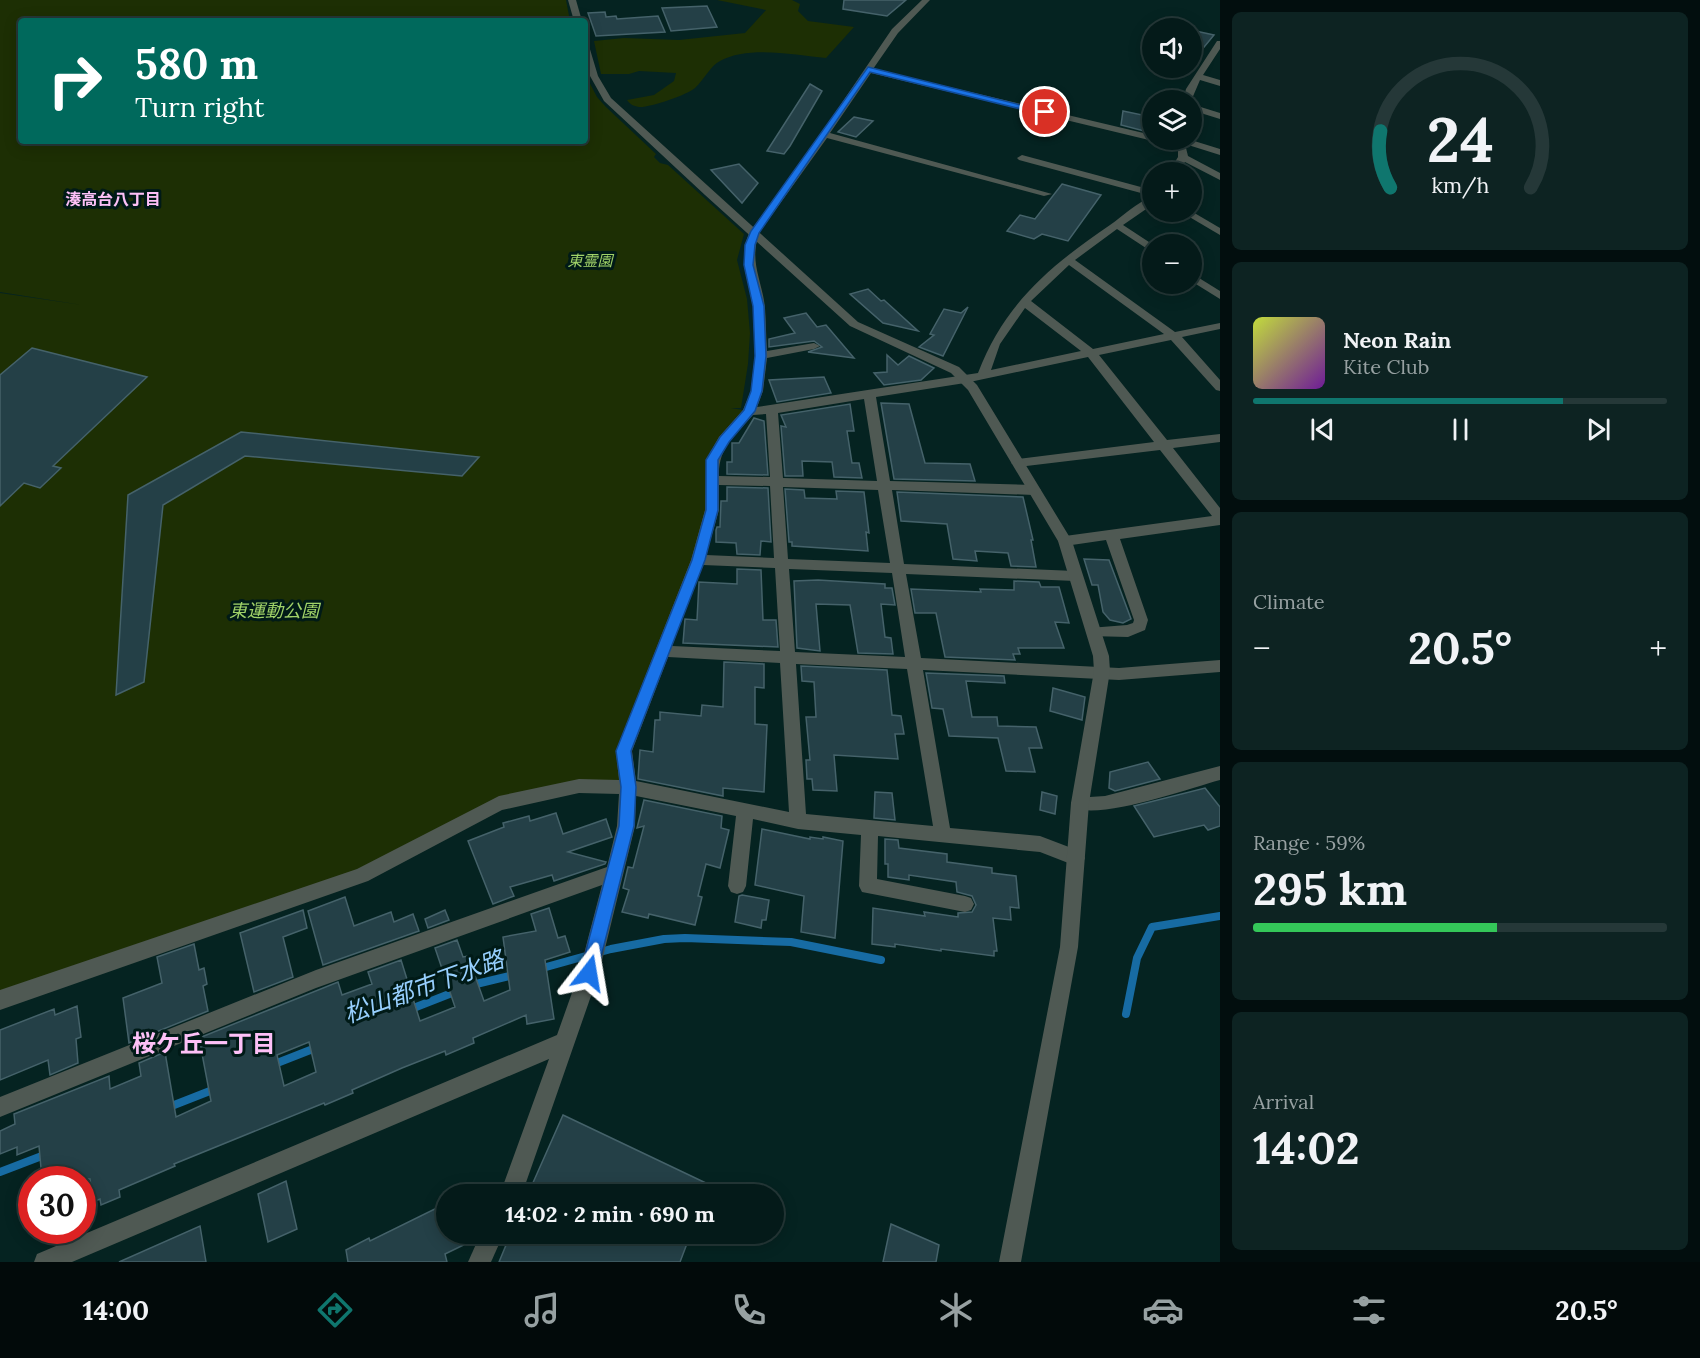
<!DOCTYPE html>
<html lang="en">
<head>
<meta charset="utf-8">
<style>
	body { margin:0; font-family:Lora,"Noto Sans JP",serif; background:#0d2322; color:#f1f3f6; height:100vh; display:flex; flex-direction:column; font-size:22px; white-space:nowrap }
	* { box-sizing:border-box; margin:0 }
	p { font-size:20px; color:#97a1a2 }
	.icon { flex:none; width:33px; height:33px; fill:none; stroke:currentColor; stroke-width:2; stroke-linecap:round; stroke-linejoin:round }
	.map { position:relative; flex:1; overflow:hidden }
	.side { display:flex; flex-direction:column; gap:12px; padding:12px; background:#020e0e; width:480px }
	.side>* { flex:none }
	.guide { position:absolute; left:18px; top:18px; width:570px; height:126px; border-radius:6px; box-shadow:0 3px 15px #0003,0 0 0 2px #253838; background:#00695c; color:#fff; overflow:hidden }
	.fabs { position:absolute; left:1142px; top:18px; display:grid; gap:12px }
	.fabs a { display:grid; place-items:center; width:60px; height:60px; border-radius:50%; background:#041a19; box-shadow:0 3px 15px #0003,0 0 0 2px #253838; font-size:30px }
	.speed { position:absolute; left:18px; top:1166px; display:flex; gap:12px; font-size:30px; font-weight:700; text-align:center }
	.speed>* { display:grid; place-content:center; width:78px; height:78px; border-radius:50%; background:#041a19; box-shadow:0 3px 15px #0003,0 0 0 2px #253838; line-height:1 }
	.speed .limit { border:9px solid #d22; background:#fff; color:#111 }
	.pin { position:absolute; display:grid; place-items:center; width:51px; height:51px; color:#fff; margin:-26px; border:3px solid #fff; border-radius:50%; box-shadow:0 2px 6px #0007 }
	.me { position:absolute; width:66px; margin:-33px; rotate:14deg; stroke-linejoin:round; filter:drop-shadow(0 0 4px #0008) }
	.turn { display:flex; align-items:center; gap:21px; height:126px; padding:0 18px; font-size:27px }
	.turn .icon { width:78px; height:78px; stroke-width:2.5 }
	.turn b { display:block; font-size:42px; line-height:51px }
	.big { font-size:45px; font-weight:700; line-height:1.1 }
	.side .tile { flex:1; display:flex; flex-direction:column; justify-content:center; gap:9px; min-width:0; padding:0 21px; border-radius:9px; background:#0d2322 }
	.side .dial { align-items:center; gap:0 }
	.dial svg { height:156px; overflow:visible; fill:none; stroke:#253838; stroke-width:7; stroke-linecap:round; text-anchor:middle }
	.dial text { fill:#f1f3f6; stroke:none }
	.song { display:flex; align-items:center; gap:18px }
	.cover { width:72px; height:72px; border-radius:9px; background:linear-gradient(135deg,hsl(70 70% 55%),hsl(280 70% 35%)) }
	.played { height:6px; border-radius:3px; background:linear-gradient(90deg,#0f766e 75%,#253838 75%) }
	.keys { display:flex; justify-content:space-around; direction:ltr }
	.heat { display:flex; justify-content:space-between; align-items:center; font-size:33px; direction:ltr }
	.charge { height:9px; border-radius:4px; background:linear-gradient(90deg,#34c759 59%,#253838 0) }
	.trip { position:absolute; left:436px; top:1184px; width:348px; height:60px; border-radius:30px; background:#041a19; box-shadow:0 3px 15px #0003,0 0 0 2px #253838; font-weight:700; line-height:60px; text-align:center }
	.tab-bar { display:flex; height:96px; justify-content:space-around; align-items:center; background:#020a0a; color:#97a1a2 }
	.tab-bar .icon { width:42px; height:42px }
	.tab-bar .current { color:#0f766e }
	.tab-bar b { font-size:27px; color:#f1f3f6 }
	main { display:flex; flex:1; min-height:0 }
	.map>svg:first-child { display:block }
	.green { fill:#1d2f04 }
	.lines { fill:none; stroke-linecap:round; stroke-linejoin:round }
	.stream { stroke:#176ba3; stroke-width:8 }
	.building { fill:#244047; stroke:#45626a; stroke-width:1.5; fill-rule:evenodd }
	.minor { fill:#4f5953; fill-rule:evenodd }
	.tertiary { fill:#4f5953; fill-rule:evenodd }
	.route { fill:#1a73e8; stroke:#114b97; stroke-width:1.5 }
	.labels { text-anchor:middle; stroke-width:6; stroke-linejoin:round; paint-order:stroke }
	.far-park-label { font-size:15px; font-style:italic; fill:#a0d268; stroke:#001a17 }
	.far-neighbourhood-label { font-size:16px; font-weight:bold; fill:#fdc0f7; stroke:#001a17 }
	.park-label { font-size:18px; font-style:italic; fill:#a0d268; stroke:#001a17 }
	.near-water-label { font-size:24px; font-style:italic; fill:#97cffe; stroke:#001a17 }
	.near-neighbourhood-label { font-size:24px; font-weight:bold; fill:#fdc0f7; stroke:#001a17 }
</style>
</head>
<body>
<main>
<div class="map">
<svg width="1220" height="1262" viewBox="0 0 1220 1262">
	<rect width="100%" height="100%" fill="#052321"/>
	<g class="green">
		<path d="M0,0H566L570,21H21V141H585V74L597,97L606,107L656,154L654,157L660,163L668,165L744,234L737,260L747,299L750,333L748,364L741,408H731L749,411L712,460V510L633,725L628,787L579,786L499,803L362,875L0,1000V293L82,305L0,292Z"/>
		<path d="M717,0H792L800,4L798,11L808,21L854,27L826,58C796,55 748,45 720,61C710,66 704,80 695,88C687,95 649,108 639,107C633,106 630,104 627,100L654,95L674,81L676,73L639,71L629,74H601L594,41L624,38L679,40L745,33L766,10Z"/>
	</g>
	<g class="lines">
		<g class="stream">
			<path d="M539,969L611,949L664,939L685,938L791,942L881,960"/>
			<path d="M472,985L514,975"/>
			<path d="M411,1009L457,991"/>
			<path d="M1126,1014L1137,958L1152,927L1220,916"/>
			<path d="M272,1065L318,1047"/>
			<path d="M169,1107L215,1089"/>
			<path d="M0,1172L47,1154"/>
		</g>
	</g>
	<g class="building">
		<path d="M844,0H906L887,16L843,9Z"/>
		<path d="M707,6L717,27L671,31L662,8Z"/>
		<path d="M605,12L606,17L616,16L617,19L658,16L665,32L596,36L588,13Z"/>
		<path d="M1191,30L1214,35L1191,63Z"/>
		<path d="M810,84L822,91L790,146L784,154L767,151Z"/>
		<path d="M1123,111L1152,117V133L1121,125Z"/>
		<path d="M854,117L873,121L856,137L838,132Z"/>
		<path d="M739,164L758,183L742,203L711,170Z"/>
		<path d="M1062,184L1101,195L1068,241L1042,234L1034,239L1007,231L1020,215L1035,219Z"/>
		<path d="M868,289L881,301L884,300L918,331L883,323L850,294Z"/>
		<path d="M968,307L943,356L919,347L934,335L930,334L944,309L961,313Z"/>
		<path d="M806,313L817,327L826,325L854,358L808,352L822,347L814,341L769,347V339L795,333L784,318Z"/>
		<path d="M32,348L147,377L53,466L61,468L40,488L24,483L0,506V375Z"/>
		<path d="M887,355L898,365L909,356L934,368L921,380L884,385L874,373L887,372Z"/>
		<path d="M824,377L831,393L777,402L769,380Z"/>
		<path d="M881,403L909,404L925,463L970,464L975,481L894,479Z"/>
		<path d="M850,404L854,431H847L852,463H859L862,478L834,477L832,462L802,461L803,476H785L781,426L786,427L781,415Z"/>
		<path d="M754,418L764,421L768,475L727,474V462H732V443H739Z"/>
		<path d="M241,432L479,457L462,476L245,456L163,505L144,682L116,695L128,495Z"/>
		<path d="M727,487L768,488L771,542L761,541L760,555L737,554L736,543L716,542V530L717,527H720L721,501H727Z"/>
		<path d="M785,489L804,490L805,498L837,499L836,491L864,492L869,533L866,532L868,551L792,546V542H789Z"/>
		<path d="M897,492L1023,497L1033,540H1031L1036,567L1011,566L1008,553L975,551L977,561L953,559L947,524L901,521Z"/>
		<path d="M1084,559L1109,560L1131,619L1123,623L1110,620L1103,612L1098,585H1092Z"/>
		<path d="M737,569L761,570L763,620H776L778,647L683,643L685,619L697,620L699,582L737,584Z"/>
		<path d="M818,580L885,584V588H892L895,605L881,604L885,637L891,638L893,654L858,653L850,605L816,604L820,651L797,648L794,581Z"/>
		<path d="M1014,581L1039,582L1041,587H1059L1069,623L1055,622L1064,648H1018L1020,654H1013L1015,660L945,657L936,613H915L911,589L981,592L980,589L1014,590Z"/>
		<path d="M724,662L764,664V688L755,687V724L767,725L764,792L723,788V796L638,779L640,750L653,752L655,720H660V712L701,716L702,705L723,707Z"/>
		<path d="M801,666L887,670L892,715L901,716L904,734H895L898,759L834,755L837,791L813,790L812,779H807L806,760H810L806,717H816L814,682L802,681Z"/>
		<path d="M926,673L1004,676L1005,683L966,681L972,717H997L998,726L1036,727L1042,748H1029L1035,772L1006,771L998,738L949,736L943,709L932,708Z"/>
		<path d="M1053,688L1085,697L1082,720L1050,711Z"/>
		<path d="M1148,762L1160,779L1115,791L1109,788L1110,772Z"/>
		<path d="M1205,788L1220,807V826L1208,830L1204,825L1154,837L1134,806Z"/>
		<path d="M875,792L892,793L895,820L874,818Z"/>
		<path d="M1042,792L1057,796L1055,814L1040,810Z"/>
		<path d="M644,800L722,816L721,828L729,830L720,868L706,864L698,896L702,897L695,925L649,914L648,918L622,912L629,890L623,888L628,867L633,868L644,826L637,828Z"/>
		<path d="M556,813L563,834L606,819L612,837L568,852L606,862L605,864L554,881L552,875L510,887L514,896L493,904L468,841L504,827L503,823L529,816L530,821Z"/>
		<path d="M762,829L810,839V837L823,839V837L843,841L835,938L801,932L804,896L755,885Z"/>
		<path d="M885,839L898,840L899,848L947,854V862L992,868V873L1016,876L1019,908L1010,907L1011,920L993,918L997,951H994V956L941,949V951L895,944V947L872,944L873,908L925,916L924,912L958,917V913L972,912L976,905L972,896L957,892L956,882L909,875V880L888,877V864H885Z"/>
		<path d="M742,895L769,900L766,920H762L761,928L735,922L739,896Z"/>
		<path d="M345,897L354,926L391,912L394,922L413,914L419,931L323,965L308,911Z"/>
		<path d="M549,908L558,938L565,936L570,952L545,960L554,1019L527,1024L526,1015L473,1038L474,1043L446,1055L445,1051L402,1068L352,1090L353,1093L325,1105L324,1103L174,1164L175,1166L119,1190L120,1197L101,1205L100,1199L93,1202L90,1179H42L39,1146L17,1155V1147L0,1154V1131L15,1124L14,1114L109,1076L110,1089L141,1076L139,1063L165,1052L176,1117L211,1101L199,1038L338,982L342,995L372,984L368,972L401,960L420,1021L455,1007L435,948L457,940L463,957L468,956L484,1001L510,990L503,937L536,931L531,914ZM309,1042L316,1072L284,1086L277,1055Z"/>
		<path d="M303,910L307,928L283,937L293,977L254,992L240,933Z"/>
		<path d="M445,910L449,920L428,928L425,919Z"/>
		<path d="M194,944L199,970L204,968L207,984L203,986L208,1011L129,1043L123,998L162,983L157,957Z"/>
		<path d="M77,1006L81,1037L76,1039L78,1063L50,1075L48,1060L0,1080V1030L54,1009L55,1015Z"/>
		<path d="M563,1115L729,1194H528Z"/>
		<path d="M286,1181L297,1229L268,1242L258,1194Z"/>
		<path d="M447,1203V1233H479L476,1239L445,1254L447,1262H348L346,1250L369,1238L370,1241Z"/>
		<path d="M891,1224L939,1245L936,1262H883Z"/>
		<path d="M200,1226L206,1262H119Z"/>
		<path d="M511,1233H691L680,1262H499Z"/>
	</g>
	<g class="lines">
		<g class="minor">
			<path d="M922,0H930L898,33L873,69L1152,135V140L1180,142L1179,140H1191L1220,149V155L1185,144L1188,156L1220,173V180L1185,162L1177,172H1169L1178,157V147L871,73L830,133L1052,194L1044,196L827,138L759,233C749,263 762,279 765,308C766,322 766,337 767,351L814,343L820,346L814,349L767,358L763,391L757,407L978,373C1005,303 1050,266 1110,225C1123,216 1137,202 1152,197V205L1123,225L1152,244V252L1117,229L1075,260L1175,332L1220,323V329L1182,337L1220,380V391L1216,390L1171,340L1099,355L1167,440L1220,434V442L1173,448L1220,508V525L1120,539L1148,620L1145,630L1128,637L1089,636L1086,632L1089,628L1127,625L1133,623L1134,620L1106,540L1065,546L1058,541L1065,536L1212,516L1160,450L1018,467L1011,463L1018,459L1154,442L1088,357L965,383L876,397L890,481L1034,485L1041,490L1034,495L892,490L904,564L1075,571L1082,576L1075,581L906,574L921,658L1119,668L1220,660V672L1119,680L923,670L950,828L1040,836L1082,852L1085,858L1082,864L1076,866L1040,852L878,836L877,879L965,896L971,898L974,904L971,910L965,912L862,892L859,886L861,835L798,829L753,819L746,886L743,892L737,894L731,892L728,886L736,816L636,796L635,826L599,973L522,1194H500L549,1059L72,1262H34L37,1254L557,1035L579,973L602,885L316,988L0,1117V1097L316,970L607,867L617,826L619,794L579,793L502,810L368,881L0,1010V990L357,869L499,796L579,779L619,780L616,751L691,560L705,510L706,460L719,437L743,410L751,391L755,356L753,306L744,265L745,245L749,233L803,160L892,29ZM1069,265L1164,334L1093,349L1031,301ZM1025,308L1081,351L991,370L1000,344ZM864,399L877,481L783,478L778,413ZM766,414L770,477L719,476C718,448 735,435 753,415ZM719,485L770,486L774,558L706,555L719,510ZM783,487L878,490L890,563L788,559ZM703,565L775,568L780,651L672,646ZM789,569L892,573L905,657L795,652ZM668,657L780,663L789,812L636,781L632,751ZM796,664L907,669L933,826L806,814Z"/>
			<path d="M1217,41H1220V49L1203,75L1220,80V86L1200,80L1191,101L1183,100L1186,89Z"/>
			<path d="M1191,104L1220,113V119L1191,110Z"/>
			<path d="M1022,155L1152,190V196L1019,160L1017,158Z"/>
			<path d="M1191,211L1220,228V235L1181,212Z"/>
			<path d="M1191,273L1220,291V299L1191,281Z"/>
			<path d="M1220,766V780C1187,789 1104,819 1074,808L1071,803L1074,798L1105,796Z"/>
			<path d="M481,1233H504L491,1262H468Z"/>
		</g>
		<g class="tertiary">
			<path d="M568,0H576L582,21H574Z"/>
			<path d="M585,44L589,46L598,76L611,98L858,322L959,367L977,385L1072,541L1109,656L1110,671L1089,803L1078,947L1021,1262H999L1060,947L1071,803L1094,671L1093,656L1058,541L968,390L951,373L850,326L705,195L604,101L590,76L585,60Z"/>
		</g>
	</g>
	<path class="route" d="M868,67L1049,112L1045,115L870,72L759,233L755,245L753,265L764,306L766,356L762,391L755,411L729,442L718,460V510L705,560L631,751L636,787L634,826L597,973L595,979L589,982L583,979L580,973L619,826L621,787L616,751L692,560L706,510V460L720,437L744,410L751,391L755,356L753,306L744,265L745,245L751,231Z"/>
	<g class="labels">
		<g class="far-park-label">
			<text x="590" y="266">東霊園</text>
		</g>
		<g class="far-neighbourhood-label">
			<text x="113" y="205">湊高台八丁目</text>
		</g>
		<g class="park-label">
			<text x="274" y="617">東運動公園</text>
		</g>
		<g class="near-water-label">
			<text transform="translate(424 987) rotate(-20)" y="8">松山都市下水路</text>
		</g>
		<g class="near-neighbourhood-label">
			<text x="204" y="1052">桜ケ丘一丁目</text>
		</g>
	</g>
</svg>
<div class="fabs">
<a><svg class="icon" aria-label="sound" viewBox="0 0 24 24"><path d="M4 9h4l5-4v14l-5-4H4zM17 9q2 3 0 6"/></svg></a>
<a><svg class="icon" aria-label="layers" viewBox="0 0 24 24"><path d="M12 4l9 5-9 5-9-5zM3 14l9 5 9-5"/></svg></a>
<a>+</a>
<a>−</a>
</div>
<div class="speed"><div class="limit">30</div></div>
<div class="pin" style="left:1045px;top:112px;background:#d93025"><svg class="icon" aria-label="arrive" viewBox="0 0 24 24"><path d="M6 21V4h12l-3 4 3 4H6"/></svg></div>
<svg class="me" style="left:589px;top:973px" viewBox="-20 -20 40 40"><path d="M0-17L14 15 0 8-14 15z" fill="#1a73e8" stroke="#fff" stroke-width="4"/></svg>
<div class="trip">14:02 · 2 min · 690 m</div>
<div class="guide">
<div class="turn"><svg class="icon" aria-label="right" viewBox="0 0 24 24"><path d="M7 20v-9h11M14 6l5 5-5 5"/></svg><div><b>580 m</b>Turn right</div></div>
</div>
</div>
<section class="side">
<div class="tile dial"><svg viewBox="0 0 100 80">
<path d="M14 69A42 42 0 1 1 86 69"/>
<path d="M14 69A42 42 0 0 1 9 40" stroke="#0f766e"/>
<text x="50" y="56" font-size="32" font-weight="700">24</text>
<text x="50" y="72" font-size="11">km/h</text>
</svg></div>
<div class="tile">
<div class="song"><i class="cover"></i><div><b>Neon Rain</b><p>Kite Club</p></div></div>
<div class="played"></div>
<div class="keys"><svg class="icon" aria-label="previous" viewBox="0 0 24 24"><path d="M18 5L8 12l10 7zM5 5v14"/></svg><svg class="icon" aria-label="pause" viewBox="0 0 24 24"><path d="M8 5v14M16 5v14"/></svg><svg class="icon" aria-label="next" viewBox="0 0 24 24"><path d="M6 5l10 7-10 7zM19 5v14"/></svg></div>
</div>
<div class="tile"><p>Climate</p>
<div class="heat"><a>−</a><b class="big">20.5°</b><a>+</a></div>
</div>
<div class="tile"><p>Range · 59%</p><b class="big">295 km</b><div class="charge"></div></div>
<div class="tile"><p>Arrival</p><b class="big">14:02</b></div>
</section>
</main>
<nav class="tab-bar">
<b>14:00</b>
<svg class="icon current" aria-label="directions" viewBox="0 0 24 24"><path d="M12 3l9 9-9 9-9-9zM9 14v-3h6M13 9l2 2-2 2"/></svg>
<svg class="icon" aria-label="music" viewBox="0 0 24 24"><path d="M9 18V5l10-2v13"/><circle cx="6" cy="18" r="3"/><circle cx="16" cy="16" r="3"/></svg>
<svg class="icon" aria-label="phone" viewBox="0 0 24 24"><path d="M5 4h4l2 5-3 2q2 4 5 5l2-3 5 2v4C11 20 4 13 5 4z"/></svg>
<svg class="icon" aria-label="climate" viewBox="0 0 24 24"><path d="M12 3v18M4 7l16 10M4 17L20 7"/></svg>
<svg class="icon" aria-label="car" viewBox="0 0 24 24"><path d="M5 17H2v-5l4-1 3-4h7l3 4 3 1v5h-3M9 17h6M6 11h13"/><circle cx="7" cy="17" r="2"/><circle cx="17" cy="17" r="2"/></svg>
<svg class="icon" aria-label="filters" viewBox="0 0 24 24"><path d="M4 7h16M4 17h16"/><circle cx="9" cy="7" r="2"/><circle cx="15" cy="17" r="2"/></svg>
<b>20.5°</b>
</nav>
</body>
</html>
